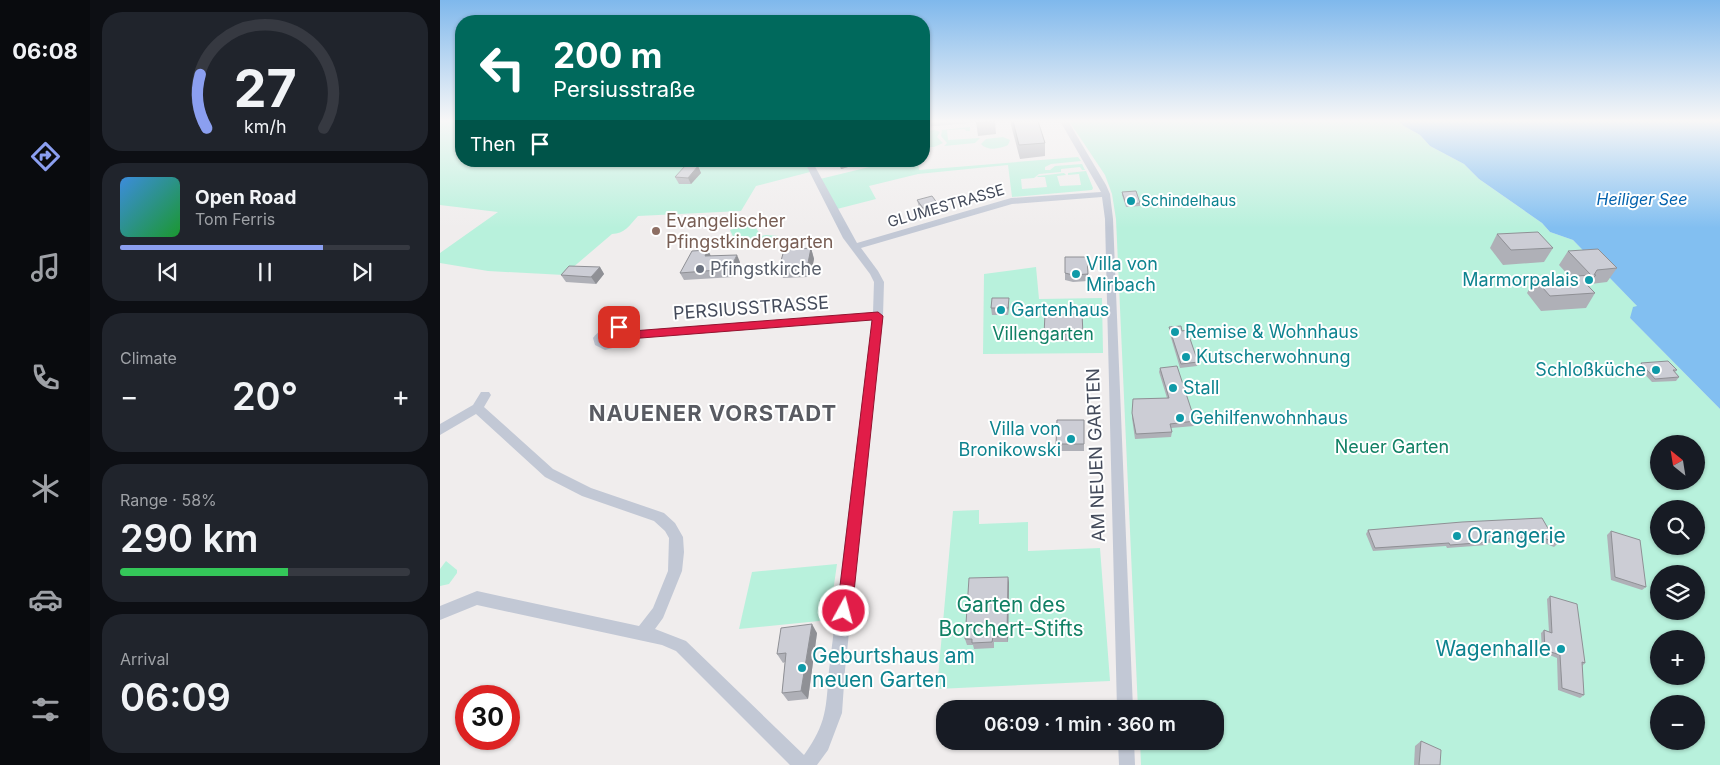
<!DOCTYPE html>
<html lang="en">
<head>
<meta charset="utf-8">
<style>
	body { margin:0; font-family:Inter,sans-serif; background:#20242c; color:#f1f3f6; height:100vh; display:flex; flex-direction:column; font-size:19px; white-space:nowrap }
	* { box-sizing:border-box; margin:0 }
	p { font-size:16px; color:#9ea1a6 }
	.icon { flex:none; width:28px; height:28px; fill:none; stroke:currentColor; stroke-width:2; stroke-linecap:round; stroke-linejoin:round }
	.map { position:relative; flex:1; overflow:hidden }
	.drawer { display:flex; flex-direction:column; gap:12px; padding:12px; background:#0d0f14; width:350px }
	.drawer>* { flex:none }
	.banner { position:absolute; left:15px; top:15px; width:475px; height:152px; border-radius:20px; box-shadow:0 1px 4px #0004; background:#00695c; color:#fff; overflow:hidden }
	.needle { width:32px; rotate:330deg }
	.fabs { position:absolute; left:1210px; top:435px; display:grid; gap:10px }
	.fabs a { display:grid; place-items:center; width:55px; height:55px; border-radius:50%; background:#171b24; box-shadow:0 1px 4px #0004; font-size:25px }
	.speed { position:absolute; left:15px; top:685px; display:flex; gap:10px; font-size:25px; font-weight:700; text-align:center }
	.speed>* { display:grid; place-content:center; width:65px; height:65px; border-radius:50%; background:#171b24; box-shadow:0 1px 4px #0004; line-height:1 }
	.speed .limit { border:8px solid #d22; background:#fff; color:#111 }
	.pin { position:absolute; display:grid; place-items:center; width:42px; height:42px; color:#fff; margin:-21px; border-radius:10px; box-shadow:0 2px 8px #0006 }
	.me { position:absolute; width:55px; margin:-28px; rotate:7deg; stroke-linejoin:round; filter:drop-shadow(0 0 4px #0008) }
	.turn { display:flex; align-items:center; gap:18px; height:105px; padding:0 15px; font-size:22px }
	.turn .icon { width:65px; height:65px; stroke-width:2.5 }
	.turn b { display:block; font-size:35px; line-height:42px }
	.then { display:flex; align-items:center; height:48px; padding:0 15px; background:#0003; gap:10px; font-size:19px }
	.big { font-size:38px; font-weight:600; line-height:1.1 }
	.drawer .widget { flex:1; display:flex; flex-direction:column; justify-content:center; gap:8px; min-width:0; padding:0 18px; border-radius:20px; background:#20242c }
	.drawer .dial { align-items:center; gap:0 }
	.dial svg { height:130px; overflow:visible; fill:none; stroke:#363941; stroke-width:7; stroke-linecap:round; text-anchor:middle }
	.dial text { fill:#f1f3f6; stroke:none }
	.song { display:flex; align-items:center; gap:15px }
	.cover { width:60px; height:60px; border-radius:8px; background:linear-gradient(135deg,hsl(210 70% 55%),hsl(130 70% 35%)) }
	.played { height:5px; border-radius:2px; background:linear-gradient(90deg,#8b9ff0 70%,#363941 70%) }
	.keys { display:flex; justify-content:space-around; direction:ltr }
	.heat { display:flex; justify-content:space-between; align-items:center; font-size:28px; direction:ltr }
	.charge { height:8px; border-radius:4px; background:linear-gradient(90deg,#34c759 58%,#363941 0) }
	.trip { position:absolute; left:496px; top:700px; width:288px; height:50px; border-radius:20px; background:#171b24; box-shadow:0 1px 4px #0004; font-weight:600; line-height:50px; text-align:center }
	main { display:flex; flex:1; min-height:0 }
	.tab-bar { display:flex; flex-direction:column; width:90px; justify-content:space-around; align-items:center; background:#090b0e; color:#9ea1a6 }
	.tab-bar .icon { width:35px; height:35px }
	.tab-bar .selected { color:#8b9ff0 }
	.tab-bar b { font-size:22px; color:#f1f3f6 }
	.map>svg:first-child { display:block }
	.green { fill:#b8f1dc; fill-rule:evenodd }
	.water { fill:#82bff1 }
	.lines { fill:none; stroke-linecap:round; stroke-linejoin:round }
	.minor { fill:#c2c8d5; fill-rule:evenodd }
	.wall { fill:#afb0b7 }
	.shaded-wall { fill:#8f9095 }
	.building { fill:#cccdd5; stroke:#8f9095 }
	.route { fill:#e11d48; stroke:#92132f }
	.culture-dot { fill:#0f9aa8; stroke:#fff; stroke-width:2 }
	.education-dot { fill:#8d6e63; stroke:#fff; stroke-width:2 }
	.worship-dot { fill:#6b7280; stroke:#fff; stroke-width:2 }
	.labels { text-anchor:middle; stroke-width:4; stroke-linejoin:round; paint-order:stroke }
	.far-culture-label { font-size:15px; fill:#0d838f; stroke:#fff; text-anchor:start }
	.far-street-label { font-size:15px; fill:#444b5b; stroke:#fff }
	.far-water-label { font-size:16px; font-style:italic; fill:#0462ae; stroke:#fff }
	.education-label { font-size:18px; fill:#785e54; stroke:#fff; text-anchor:start }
	.culture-label { font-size:18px; fill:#0d838f; stroke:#fff; text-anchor:start }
	.worship-label { font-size:18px; fill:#5b616d; stroke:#fff; text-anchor:start }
	.street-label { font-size:18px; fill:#444b5b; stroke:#fff }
	.park-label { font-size:18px; fill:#118064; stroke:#fff }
	.near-culture-label { font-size:21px; fill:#0d838f; stroke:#fff; text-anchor:start }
	.near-park-label { font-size:21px; fill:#118064; stroke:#fff }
	.district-label { font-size:22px; font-weight:bold; letter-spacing:1px; fill:#595b62; stroke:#fff }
</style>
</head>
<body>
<main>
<nav class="tab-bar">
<b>06:08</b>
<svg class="icon selected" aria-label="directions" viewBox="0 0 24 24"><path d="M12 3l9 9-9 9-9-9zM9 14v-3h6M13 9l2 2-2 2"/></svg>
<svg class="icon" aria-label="music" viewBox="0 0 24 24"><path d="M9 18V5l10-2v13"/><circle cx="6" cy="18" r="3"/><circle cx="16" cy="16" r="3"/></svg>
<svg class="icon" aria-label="phone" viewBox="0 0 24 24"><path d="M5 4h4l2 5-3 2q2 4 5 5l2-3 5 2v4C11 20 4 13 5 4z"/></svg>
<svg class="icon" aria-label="climate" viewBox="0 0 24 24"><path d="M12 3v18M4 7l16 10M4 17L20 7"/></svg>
<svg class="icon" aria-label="car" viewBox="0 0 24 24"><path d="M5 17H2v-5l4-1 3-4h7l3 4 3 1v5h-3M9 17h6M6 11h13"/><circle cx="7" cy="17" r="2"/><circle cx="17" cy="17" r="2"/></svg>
<svg class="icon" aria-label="filters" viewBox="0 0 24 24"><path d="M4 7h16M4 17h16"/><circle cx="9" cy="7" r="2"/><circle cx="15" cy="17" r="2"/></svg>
</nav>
<section class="drawer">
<div class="widget dial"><svg viewBox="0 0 100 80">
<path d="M14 69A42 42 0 1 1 86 69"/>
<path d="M14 69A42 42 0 0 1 10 36" stroke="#8b9ff0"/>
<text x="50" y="56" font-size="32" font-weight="700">27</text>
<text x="50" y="72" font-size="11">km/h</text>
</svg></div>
<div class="widget">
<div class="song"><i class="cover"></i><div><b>Open Road</b><p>Tom Ferris</p></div></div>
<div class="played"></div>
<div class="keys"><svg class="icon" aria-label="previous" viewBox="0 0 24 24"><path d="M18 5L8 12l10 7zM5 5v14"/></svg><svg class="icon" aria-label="pause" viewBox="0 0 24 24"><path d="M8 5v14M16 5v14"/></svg><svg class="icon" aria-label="next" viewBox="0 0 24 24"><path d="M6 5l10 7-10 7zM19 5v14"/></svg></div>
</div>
<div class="widget"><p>Climate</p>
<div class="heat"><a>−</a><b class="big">20°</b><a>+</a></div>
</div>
<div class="widget"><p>Range · 58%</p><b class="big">290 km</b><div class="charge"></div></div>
<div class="widget"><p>Arrival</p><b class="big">06:09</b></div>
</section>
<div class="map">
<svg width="1280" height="765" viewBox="0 0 1280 765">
	<rect width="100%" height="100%" fill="#f0eded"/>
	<g class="green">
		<path d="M0,121H21V161H364L370,172L316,186L301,211L198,216C190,225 184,234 172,234L124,275L48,271L0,263V253L58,212L0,205Z"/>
		<path d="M629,121H959L964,126L980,135L990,146L1024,164L1039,179L1102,223L1110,232L1133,240L1198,307L1190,318L1280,409V765H701L700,741H775V709H698L676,219L672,194L665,175ZM1219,444H1256V481H1219ZM1219,509H1256V546H1219ZM1219,574H1256V611H1219ZM1219,639H1256V676H1219ZM1219,704H1256V741H1219Z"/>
		<path d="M530,127V131H526L525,129L507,130L508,140L540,138L535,143L504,146L507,143L501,136L502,130Z"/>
		<path d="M495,130L500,132L497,137L503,143L494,147H484V131Z"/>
		<path d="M563,137L570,140L568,145C560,149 547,151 541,144L546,139Z"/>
		<path d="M638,157L641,161L611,164L605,167V170H610L615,166L642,164L645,170H642L640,167L621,169V172L599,174L594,178L581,179L582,189L607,187L605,177H597L598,176L624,173L626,175L617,176L620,186L641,185L639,174L628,175V173L646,171L653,188L652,190L572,197L568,165L478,174L429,186L436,199L397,209L380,179L454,161H478L479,170Z"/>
		<path d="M313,223L321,236L326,235L338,236L332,242L323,243L319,238L297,245L290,230Z"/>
		<path d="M596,267L599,299L662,298L663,353L543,354L544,274Z"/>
		<path d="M539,510V524L588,522V551L660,548L670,681L497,689L513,511Z"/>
		<path d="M6,561L17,570V573L9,584L0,586V569Z"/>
		<path d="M397,564L389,620L299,629L312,572Z"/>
	</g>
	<path class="water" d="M959,121H1280V409L1190,318L1193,307L1197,306L1133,240L1110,232L1102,223L1039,179L1024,164L990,146L980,135L964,126Z"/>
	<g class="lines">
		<g class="minor">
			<path d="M506,121H534L530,123L484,127V123Z"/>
			<path d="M620,121H628L666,185L670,194L673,219L693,709H677L665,219L662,197L572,204L421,248L438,271L444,282L443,316L405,670L402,713L388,750L377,765H350L236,651L222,645L37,605L0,620V606L37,591L199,626L213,608L228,571L229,538L225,531L214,521L142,496L105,477L36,414L0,435V424L33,405L41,392H49L51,395L44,407L113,469L151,488L224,513L235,523L243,537L244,552L242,571L223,618L215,629L246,641L364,755C387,723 386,708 389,670L432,320L189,338L184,345L165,350L155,345L153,338C161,327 183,315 192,331L433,313L434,282L430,274L403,238L364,161H372L417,243L571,198L661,192ZM182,331L176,339L167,342L164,340L171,332Z"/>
			<path d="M678,741H694L695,765H679Z"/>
		</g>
	</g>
	<g class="wall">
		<path d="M536,121H555L556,134L538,136Z"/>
		<path d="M571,121H598L605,143V156L580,159L571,125Z"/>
		<path d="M397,161H421L422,163L401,169Z"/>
		<path d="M258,166L261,173L251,184H239L235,177Z"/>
		<path d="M682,192L700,203V206L686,207L682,195Z"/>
		<path d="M477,200L499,211L485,215L479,207Z"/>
		<path d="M1057,234L1113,248L1104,262L1063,265L1050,248Z"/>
		<path d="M371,248L374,259L371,273L368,277L343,278L339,268Z"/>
		<path d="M268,250L271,256L300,262L294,277L244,280L240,273Z"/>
		<path d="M1128,251L1177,268L1167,282L1151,284L1149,286L1155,293L1146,308L1101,311L1087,293L1095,279L1130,277L1119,265Z"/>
		<path d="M625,257L648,274V281L633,282L625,280Z"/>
		<path d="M160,267L164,274L156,284L126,282L121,275Z"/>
		<path d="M569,305L568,315H552L551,308Z"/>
		<path d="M642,314L643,341H605L604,334Z"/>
		<path d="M729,327L742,331L758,362L757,366L740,368L729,331Z"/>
		<path d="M1201,363L1237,370L1235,372L1239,377L1236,381L1212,382L1198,367Z"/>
		<path d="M720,368L755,421L754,426L731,428L732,432L731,437L695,439L692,418L693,399L727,398L719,372Z"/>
		<path d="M644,420V451H617L616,444Z"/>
		<path d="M1102,518L1117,544L1114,547L1097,540L1048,543L1047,545L1007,548L1006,546L933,551L926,534L928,530Z"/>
		<path d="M1171,531L1206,587L1202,590L1171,580L1167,535Z"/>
		<path d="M568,577L569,583L568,642H554V648L534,649L533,645H527L525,639Z"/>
		<path d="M1110,596L1145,663L1142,666L1144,695L1140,698L1118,690L1117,658L1102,652L1101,633L1104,630L1109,632L1107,599Z"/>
		<path d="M377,633L368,699L348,701L342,693L345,662L343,663L337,654Z"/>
		<path d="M981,741L1000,765H974L975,746Z"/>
	</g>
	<g class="shaded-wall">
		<path d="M399,161H421L422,163L401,169Z"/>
		<path d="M258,166L261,173L251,184L248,178Z"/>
		<path d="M498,204L499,211L485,215L483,208Z"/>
		<path d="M371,248L374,259L371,273L368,277L364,266Z"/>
		<path d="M268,250L271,257L265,256Z"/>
		<path d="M297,255L300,262L294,277L290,269Z"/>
		<path d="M160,267L164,274L156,284L151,277Z"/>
		<path d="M1156,275L1147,289L1146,284Z"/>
		<path d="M569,298V305L568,315V308Z"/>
		<path d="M568,577L569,583L568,642L567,636Z"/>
		<path d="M372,624L377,633L368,699L361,691Z"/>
	</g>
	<g class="building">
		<path d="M536,121H555L536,123Z"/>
		<path d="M573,121H598L605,143L579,145Z"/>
		<path d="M245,166H258L248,178L235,177Z"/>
		<path d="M696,191L700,203L686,204L682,192Z"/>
		<path d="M492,196L498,204L483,208L477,200Z"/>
		<path d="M1098,232L1113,248L1071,250L1057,234Z"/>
		<path d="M371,248L368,263L364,266L339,268L344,250Z"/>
		<path d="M1158,249L1177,268L1157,270L1154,275H1156L1146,284L1155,293L1110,296L1095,279L1151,275L1128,251Z"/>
		<path d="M268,250L265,256L297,255L290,269L240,273L252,251Z"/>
		<path d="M625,257H647L648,274L633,275L625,273Z"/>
		<path d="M129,266L160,267L151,277L121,275Z"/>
		<path d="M552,298H569L568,308H551Z"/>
		<path d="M605,314H642L643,334H604Z"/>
		<path d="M741,326L742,331L747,330L758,362L741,364L729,327Z"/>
		<path d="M1228,361L1237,370H1233L1239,377L1215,379L1201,363Z"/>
		<path d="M737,366L755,421L730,424L732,432L696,434L692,413L693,399L729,398L720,368Z"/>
		<path d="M617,420H644V444H616Z"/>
		<path d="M1102,518L1117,544L1100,536L1048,540L1049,542L1010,545L1009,543L935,548L928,530L1022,522Z"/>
		<path d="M1171,531L1200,540L1206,587L1175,577Z"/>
		<path d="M568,577L567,636L553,637L552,642L532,643V639H525L529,578Z"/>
		<path d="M1110,596L1137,604L1145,663L1142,662L1144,695L1122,688L1120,655L1105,650L1104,630L1112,633Z"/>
		<path d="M372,624L361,691L342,693L346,653L337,654L341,628Z"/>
		<path d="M981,741L1001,750L1000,765H979Z"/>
	</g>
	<linearGradient id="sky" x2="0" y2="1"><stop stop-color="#7fb8ec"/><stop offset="0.53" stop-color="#f8f7f7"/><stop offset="1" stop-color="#f8f7f7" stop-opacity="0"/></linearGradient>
	<rect width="1280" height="228" fill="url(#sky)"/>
	<path class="route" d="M438,312L443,316L412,611L410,616L404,618L399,616L397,611L432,320L188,339L184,338L182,332L173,327L179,324L190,327L192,331Z"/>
	<g class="culture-dot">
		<circle cx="691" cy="201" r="5"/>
		<circle cx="636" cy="274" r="5"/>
		<circle cx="1149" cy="280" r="5"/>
		<circle cx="561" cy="310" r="5"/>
		<circle cx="735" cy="332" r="5"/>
		<circle cx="746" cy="357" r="5"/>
		<circle cx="1216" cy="370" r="5"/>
		<circle cx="733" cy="388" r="5"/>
		<circle cx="740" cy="418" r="5"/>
		<circle cx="631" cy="439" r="5"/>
		<circle cx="1017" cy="536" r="5"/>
		<circle cx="1121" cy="649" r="5"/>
		<circle cx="362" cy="668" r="5"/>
	</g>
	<circle class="education-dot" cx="216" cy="231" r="5"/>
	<circle class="worship-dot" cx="260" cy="269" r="5"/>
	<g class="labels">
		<g class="far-culture-label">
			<text x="701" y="206">Schindelhaus</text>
		</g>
		<g class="far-street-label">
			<text transform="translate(506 206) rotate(-16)" y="5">GLUMESTRASSE</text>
		</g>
		<g class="far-water-label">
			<text x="1202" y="205">Heiliger See</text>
		</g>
		<g class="education-label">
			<text x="226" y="227">Evangelischer<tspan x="226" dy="21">Pfingstkindergarten</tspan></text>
		</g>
		<g class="culture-label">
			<text x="646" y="270">Villa von<tspan x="646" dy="21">Mirbach</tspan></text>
			<text x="1139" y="286" text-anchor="end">Marmorpalais</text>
			<text x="571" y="316">Gartenhaus</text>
			<text x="745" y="338">Remise &amp; Wohnhaus</text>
			<text x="756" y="363">Kutscherwohnung</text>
			<text x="1206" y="376" text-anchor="end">Schloßküche</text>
			<text x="743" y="394">Stall</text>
			<text x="750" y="424">Gehilfenwohnhaus</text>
			<text x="621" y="435" text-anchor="end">Villa von<tspan x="621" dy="21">Bronikowski</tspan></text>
		</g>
		<g class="worship-label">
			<text x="270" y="275">Pfingstkirche</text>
		</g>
		<g class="street-label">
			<text transform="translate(311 308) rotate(-4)" y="6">PERSIUSSTRASSE</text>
			<text transform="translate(656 455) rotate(-92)" y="6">AM NEUEN GARTEN</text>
		</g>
		<g class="park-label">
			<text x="603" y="340">Villengarten</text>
			<text x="952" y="453">Neuer Garten</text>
		</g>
		<g class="near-culture-label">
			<text x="1027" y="543">Orangerie</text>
			<text x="1111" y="656" text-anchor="end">Wagenhalle</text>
			<text x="372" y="663">Geburtshaus am<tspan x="372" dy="24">neuen Garten</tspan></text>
		</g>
		<g class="near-park-label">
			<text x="571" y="612">Garten des<tspan x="571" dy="24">Borchert-Stifts</tspan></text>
		</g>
		<g class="district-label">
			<text x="273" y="421">NAUENER VORSTADT</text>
		</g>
	</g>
</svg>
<div class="fabs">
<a><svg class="needle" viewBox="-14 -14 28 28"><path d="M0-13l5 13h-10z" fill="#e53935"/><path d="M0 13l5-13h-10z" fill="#9ea1a6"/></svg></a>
<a><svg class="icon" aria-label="search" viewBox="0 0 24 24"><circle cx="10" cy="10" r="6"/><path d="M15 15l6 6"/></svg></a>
<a><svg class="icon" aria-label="layers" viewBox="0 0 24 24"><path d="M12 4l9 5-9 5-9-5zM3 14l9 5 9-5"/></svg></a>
<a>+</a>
<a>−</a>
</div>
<div class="speed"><div class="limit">30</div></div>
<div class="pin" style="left:179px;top:327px;background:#d93025"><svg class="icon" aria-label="arrive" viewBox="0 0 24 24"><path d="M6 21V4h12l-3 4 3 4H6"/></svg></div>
<svg class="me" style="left:404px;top:611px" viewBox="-20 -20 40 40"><circle r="17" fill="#e11d48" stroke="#fff" stroke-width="3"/><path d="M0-11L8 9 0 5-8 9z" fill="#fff"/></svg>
<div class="trip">06:09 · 1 min · 360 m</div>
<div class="banner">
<div class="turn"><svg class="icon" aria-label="left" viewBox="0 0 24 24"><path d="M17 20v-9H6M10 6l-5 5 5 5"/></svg><div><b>200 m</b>Persiusstraße</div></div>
<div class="then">Then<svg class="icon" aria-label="arrive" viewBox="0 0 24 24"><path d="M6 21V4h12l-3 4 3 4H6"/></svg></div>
</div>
</div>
</main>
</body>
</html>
